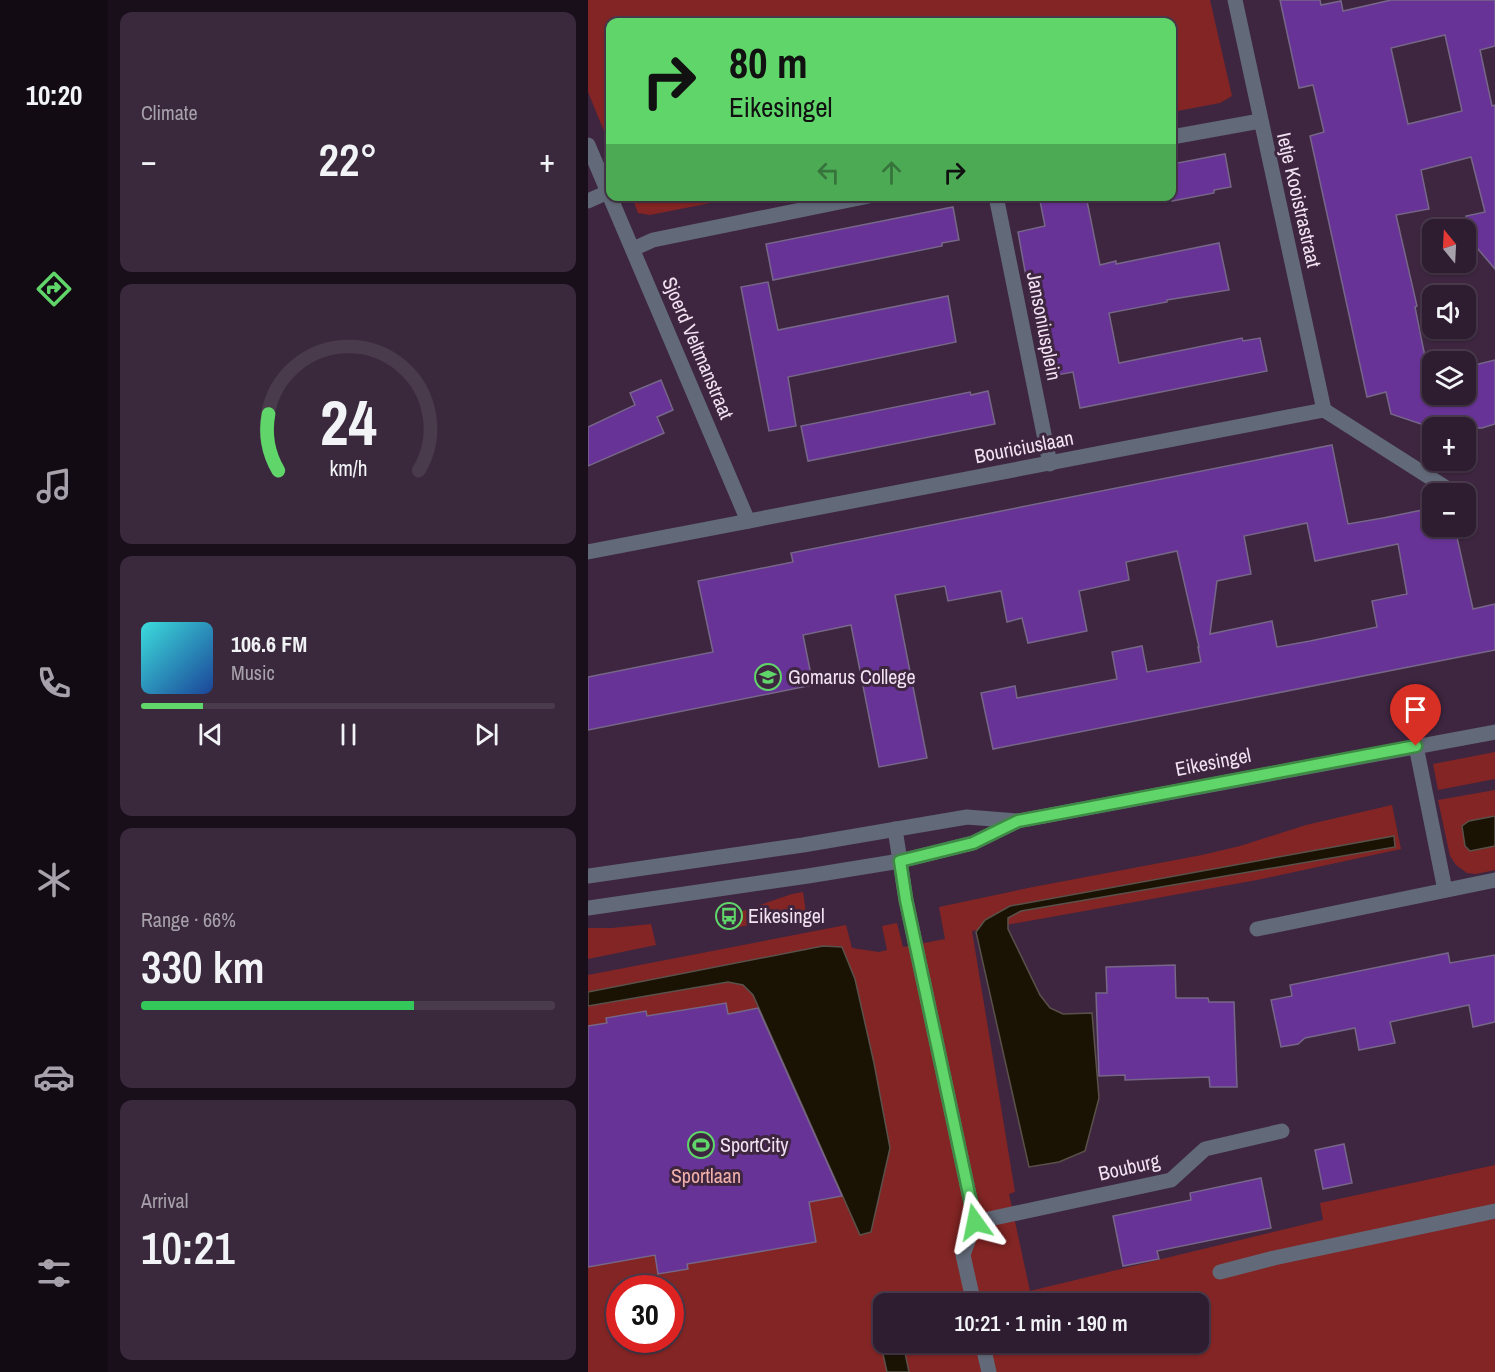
<!DOCTYPE html>
<html lang="en">
<head>
<meta charset="utf-8">
<style>
	body { margin:0; font-family:"Archivo Narrow",sans-serif; background:#3a293c; color:#f1f3f6; height:100vh; display:flex; flex-direction:column; font-size:22px; white-space:nowrap }
	* { box-sizing:border-box; margin:0 }
	p { font-size:20px; color:#a7a1ab }
	.icon { flex:none; width:33px; height:33px; fill:none; stroke:currentColor; stroke-width:2; stroke-linecap:round; stroke-linejoin:round }
	.map { position:relative; flex:1; overflow:hidden }
	.drawer { display:flex; flex-direction:column; gap:12px; padding:12px; background:#190f1a; width:480px }
	.drawer>* { flex:none }
	.hud { position:absolute; left:18px; top:18px; width:570px; height:183px; border-radius:12px; box-shadow:0 2px 4px #0004,0 0 0 2px #493a4c; background:#60d56a; color:#111; overflow:hidden }
	.needle { width:39px; rotate:342deg }
	.tools { position:absolute; left:834px; top:219px; display:grid; gap:12px }
	.tools a { display:grid; place-items:center; width:54px; height:54px; border-radius:12px; background:#2e1c30; box-shadow:0 2px 4px #0004,0 0 0 2px #493a4c; font-size:30px }
	.speed { position:absolute; left:18px; top:1275px; display:flex; gap:12px; font-size:30px; font-weight:700; text-align:center }
	.speed>* { display:grid; place-content:center; width:78px; height:78px; border-radius:50%; background:#2e1c30; box-shadow:0 2px 4px #0004,0 0 0 2px #493a4c; line-height:1 }
	.speed .limit { border:9px solid #d22; background:#fff; color:#111 }
	.pin { position:absolute; display:grid; place-items:center; width:51px; height:51px; color:#fff; margin:-62px -26px; border-radius:50% 50% 50% 0; rotate:-45deg; box-shadow:0 0 6px #0007 }
	.pin .icon { rotate:45deg }
	.me { position:absolute; width:66px; margin:-33px; rotate:348deg; stroke-linejoin:round; filter:drop-shadow(0 0 4px #0008) }
	.turn { display:flex; align-items:center; gap:21px; height:126px; padding:0 24px; font-size:27px }
	.turn .icon { width:78px; height:78px; stroke-width:2.5 }
	.turn b { display:block; font-size:42px; line-height:51px }
	.lanes { display:flex; align-items:center; height:57px; padding:0 24px; background:#0003; justify-content:center; gap:30px; direction:ltr }
	.lanes .off { opacity:.35 }
	.big { font-size:45px; font-weight:600; line-height:1.1 }
	.drawer .tile { flex:1; display:flex; flex-direction:column; justify-content:center; gap:9px; min-width:0; padding:0 21px; border-radius:12px; background:#3a293c }
	.drawer .dial { align-items:center; gap:0 }
	.dial svg { height:156px; overflow:visible; fill:none; stroke:#493a4c; stroke-width:7; stroke-linecap:round; text-anchor:middle }
	.dial text { fill:#f1f3f6; stroke:none }
	.song { display:flex; align-items:center; gap:18px }
	.cover { width:72px; height:72px; border-radius:9px; background:linear-gradient(135deg,hsl(180 70% 55%),hsl(220 70% 35%)) }
	.played { height:6px; border-radius:3px; background:linear-gradient(90deg,#60d56a 15%,#493a4c 15%) }
	.keys { display:flex; justify-content:space-around; direction:ltr }
	.heat { display:flex; justify-content:space-between; align-items:center; font-size:33px; direction:ltr }
	.charge { height:9px; border-radius:4px; background:linear-gradient(90deg,#34c759 66%,#493a4c 0) }
	.trip { position:absolute; left:285px; top:1293px; width:336px; height:60px; border-radius:12px; background:#2e1c30; box-shadow:0 2px 4px #0004,0 0 0 2px #493a4c; font-weight:600; line-height:60px; text-align:center }
	main { display:flex; flex:1; min-height:0 }
	.tabs { display:flex; flex-direction:column; width:108px; justify-content:space-around; align-items:center; background:#120b13; color:#a7a1ab }
	.tabs .icon { width:42px; height:42px }
	.tabs .selected { color:#60d56a }
	.tabs b { font-size:27px; color:#f1f3f6 }
	.map>svg:first-child { display:block }
	.green { fill:#832524; fill-rule:evenodd }
	.water { fill:#1a1303; stroke:#5a514a; stroke-width:1.5 }
	.building { fill:#683396; stroke:#766688; stroke-width:1.5; fill-rule:evenodd }
	.lines { fill:none; stroke-linecap:round; stroke-linejoin:round }
	.minor { stroke:#626978; stroke-width:15 }
	.route-casing { stroke:#3e8a45; stroke-width:15 }
	.route { stroke:#60d56a; stroke-width:10 }
	.labels { text-anchor:middle; stroke-width:6; stroke-linejoin:round; paint-order:stroke }
	.street-label { font-size:20px; fill:#f1e1f1; stroke:#3e2640 }
	.poi-label { font-size:20px; fill:#f1e1f1; stroke:#3e2640; text-anchor:start }
	.park-label { font-size:20px; fill:#f1b1ab; stroke:#3e2640 }
</style>
</head>
<body>
<main>
<nav class="tabs">
<b>10:20</b>
<svg class="icon selected" aria-label="directions" viewBox="0 0 24 24"><path d="M12 3l9 9-9 9-9-9zM9 14v-3h6M13 9l2 2-2 2"/></svg>
<svg class="icon" aria-label="music" viewBox="0 0 24 24"><path d="M9 18V5l10-2v13"/><circle cx="6" cy="18" r="3"/><circle cx="16" cy="16" r="3"/></svg>
<svg class="icon" aria-label="phone" viewBox="0 0 24 24"><path d="M5 4h4l2 5-3 2q2 4 5 5l2-3 5 2v4C11 20 4 13 5 4z"/></svg>
<svg class="icon" aria-label="climate" viewBox="0 0 24 24"><path d="M12 3v18M4 7l16 10M4 17L20 7"/></svg>
<svg class="icon" aria-label="car" viewBox="0 0 24 24"><path d="M5 17H2v-5l4-1 3-4h7l3 4 3 1v5h-3M9 17h6M6 11h13"/><circle cx="7" cy="17" r="2"/><circle cx="17" cy="17" r="2"/></svg>
<svg class="icon" aria-label="filters" viewBox="0 0 24 24"><path d="M4 7h16M4 17h16"/><circle cx="9" cy="7" r="2"/><circle cx="15" cy="17" r="2"/></svg>
</nav>
<section class="drawer">
<div class="tile"><p>Climate</p>
<div class="heat"><a>−</a><b class="big">22°</b><a>+</a></div>
</div>
<div class="tile dial"><svg viewBox="0 0 100 80">
<path d="M14 69A42 42 0 1 1 86 69"/>
<path d="M14 69A42 42 0 0 1 9 40" stroke="#60d56a"/>
<text x="50" y="56" font-size="32" font-weight="700">24</text>
<text x="50" y="72" font-size="11">km/h</text>
</svg></div>
<div class="tile">
<div class="song"><i class="cover"></i><div><b>106.6 FM</b><p>Music</p></div></div>
<div class="played"></div>
<div class="keys"><svg class="icon" aria-label="previous" viewBox="0 0 24 24"><path d="M18 5L8 12l10 7zM5 5v14"/></svg><svg class="icon" aria-label="pause" viewBox="0 0 24 24"><path d="M8 5v14M16 5v14"/></svg><svg class="icon" aria-label="next" viewBox="0 0 24 24"><path d="M6 5l10 7-10 7zM19 5v14"/></svg></div>
</div>
<div class="tile"><p>Range · 66%</p><b class="big">330 km</b><div class="charge"></div></div>
<div class="tile"><p>Arrival</p><b class="big">10:21</b></div>
</section>
<div class="map">
<svg width="907" height="1372" viewBox="0 0 907 1372">
	<rect width="100%" height="100%" fill="#3e2640"/>
	<g class="green">
		<path d="M0,0H622L644,96L632,103L584,112V22H22V146L0,92Z"/>
		<path d="M44,197H153L62,215L50,213Z"/>
		<path d="M907,752V779L850,790L845,764Z"/>
		<path d="M907,790V816L881,821L882,851L907,846V870L888,874L879,873L868,865L862,856L850,800Z"/>
		<path d="M804,805L813,849L669,880L384,931L427,1192L421,1194L442,1291L735,1220L732,1203L907,1165V1372H0V1006L140,982L155,985L165,995L273,1235L302,1148L286,1063L267,979L254,947L235,946L0,992V975L258,925L264,948L291,952L299,950L294,926L309,923L315,947L357,939L351,907L445,887L614,855L652,846L718,825ZM32,1288H82V1340H32ZM296,1304H610V1342H296Z"/>
		<path d="M215,892L218,913L142,929L140,916L204,894Z"/>
		<path d="M63,924L68,945L0,959V928H24Z"/>
	</g>
	<g class="water">
		<path d="M907,816V846L882,851L877,846L874,826L881,821Z"/>
		<path d="M806,836L807,847L433,911L420,918V929L452,995L462,1008L475,1014L504,1013L511,1098L497,1151L471,1162L441,1167L388,932L397,920L422,906Z"/>
		<path d="M235,946L254,947L267,979L286,1063L302,1148L283,1232L272,1235L165,995L155,985L140,982L0,1006V992Z"/>
		<path d="M295,1330L296,1342L315,1343L321,1372H299L290,1332Z"/>
	</g>
	<g class="building">
		<path d="M692,0H732L733,5L753,1L755,11L803,0H907V46L892,50L904,106L907,105V269L878,235V216L897,212L883,157L833,170L841,209L808,215L829,306L827,307L835,347L841,374H844V394H878V367L907,360V424L894,428H845L803,414L798,392L779,397L722,136L736,132L725,85L711,88ZM857,35L874,111L820,124L803,48Z"/>
		<path d="M637,154L643,187L626,190V193L584,201V164Z"/>
		<path d="M451,196H498L512,265L528,261V264L631,243L641,290L579,300V302L521,313L531,363L654,338L655,341L672,338L679,371L492,408L485,372L458,377L442,299L430,232L457,226Z"/>
		<path d="M365,207L371,240L354,243V246L185,280L178,244Z"/>
		<path d="M180,282L190,330L360,296L368,342L200,377L208,426L181,431L153,287Z"/>
		<path d="M73,380L85,410L69,417L76,433L0,466V427L47,405L42,393Z"/>
		<path d="M400,391L407,424L220,461L213,426L382,392L383,395Z"/>
		<path d="M744,445L760,524L795,518L844,508V526H878V501H881L887,529L868,533L885,609L907,604V650L405,749L393,693L427,686L429,698L529,679L524,652L554,646L559,672L613,662L610,647H611L589,551L538,562L541,580L491,591L499,631L440,643L434,618L419,622L413,591L360,601L357,586L307,595L339,758L291,767L263,625L215,635L225,685L0,730V677L125,652L110,581L205,562L203,553ZM719,523L727,561L810,544L819,594L784,601L789,627L722,641L689,647L684,621L622,634L629,581L663,574L656,536Z"/>
		<path d="M860,953L862,963L907,955V1022L885,1027L881,1005L802,1022L807,1043L771,1050L767,1028L717,1038L710,1044L693,1047L683,1000L704,996L702,985Z"/>
		<path d="M587,965L588,998H620L621,1002H646L649,1087H622L621,1077L537,1080V1075L511,1076L508,993H519L518,967Z"/>
		<path d="M138,1003L140,1014L170,1008L254,1196L221,1202L228,1242L99,1264L100,1269L70,1274L67,1255L0,1267V1026L19,1023L18,1018L58,1011L59,1016Z"/>
		<path d="M756,1144L764,1183L735,1189L727,1150Z"/>
		<path d="M673,1178L683,1228L569,1251L571,1259L535,1266L525,1216L603,1200L602,1193Z"/>
	</g>
	<g class="lines">
		<g class="minor">
			<path d="M647,0L736,410"/>
			<path d="M584,137L672,121"/>
			<path d="M0,145L160,521"/>
			<path d="M408,196L462,464"/>
			<path d="M0,201L20,192"/>
			<path d="M45,249L65,240L281,196"/>
			<path d="M0,552L736,410L860,489"/>
			<path d="M828,746L857,890"/>
			<path d="M307,829L318,900L387,1222L375,1255L386,1304"/>
			<path d="M0,876L215,845L379,817L430,821L907,732"/>
			<path d="M0,908L220,876L312,861L385,843L430,821"/>
			<path d="M669,929L907,880"/>
			<path d="M387,1222L583,1180L617,1149L694,1131"/>
			<path d="M632,1272L686,1258L907,1211"/>
			<path d="M394,1342L401,1372"/>
		</g>
	</g>
	<g class="lines">
		<defs>
			<path id="route" d="M387,1222L318,900L312,861L385,843L430,821L828,746"/>
		</defs>
		<use href="#route" class="route-casing"/>
		<use href="#route" class="route"/>
	</g>
	<defs>
		<symbol id="school-ring" viewBox="-11 -11 22 22"><circle r="9.5" fill="#3e2640" stroke="#60d56a" stroke-width="1.5"/><path d="M0-5L7-2L0 1L-7-2ZM-4 1L0 2.5L4 1V4Q0 6-4 4Z" fill="#60d56a"/></symbol>
		<symbol id="bus-ring" viewBox="-11 -11 22 22"><circle r="9.5" fill="#3e2640" stroke="#60d56a" stroke-width="1.5"/><path d="M-5-6H5V4H4V6H2V4H-2V6H-4V4H-5ZM-3.5-4V0h7V-4ZM-3.5 1.2v1.5H-2V1.2ZM2 1.2v1.5H3.5V1.2Z" fill="#60d56a"/></symbol>
		<symbol id="stadium-ring" viewBox="-11 -11 22 22"><circle r="9.5" fill="#3e2640" stroke="#60d56a" stroke-width="1.5"/><path d="M0-5a6.5 5 0 1 0 0 10a6.5 5 0 1 0 0-10ZM-3.5-1.8h7v3.6h-7Z" fill="#60d56a"/></symbol>
	</defs>
	<g fill-rule="evenodd">
		<use href="#school-ring" x="165" y="662" width="30" height="30"/>
		<use href="#bus-ring" x="126" y="901" width="30" height="30"/>
		<use href="#stadium-ring" x="98" y="1130" width="30" height="30"/>
	</g>
	<g class="labels">
		<g class="street-label">
			<text transform="translate(711 200) rotate(77)" y="7">Ietje Kooistrastraat</text>
			<text transform="translate(456 326) rotate(79)" y="7">Jansoniusplein</text>
			<text transform="translate(110 348) rotate(67)" y="7">Sjoerd Veltmanstraat</text>
			<text transform="translate(436 447) rotate(-11)" y="7">Bouriciuslaan</text>
			<text transform="translate(625 762) rotate(-11)" y="7">Eikesingel</text>
			<text transform="translate(541 1167) rotate(-13)" y="7">Bouburg</text>
		</g>
		<g class="poi-label">
			<text x="200" y="684">Gomarus College</text>
			<text x="160" y="923">Eikesingel</text>
			<text x="132" y="1152">SportCity</text>
		</g>
		<g class="park-label">
			<text x="118" y="1183">Sportlaan</text>
		</g>
	</g>
</svg>
<div class="tools">
<a><svg class="needle" viewBox="-14 -14 28 28"><path d="M0-13l5 13h-10z" fill="#e53935"/><path d="M0 13l5-13h-10z" fill="#a7a1ab"/></svg></a>
<a><svg class="icon" aria-label="sound" viewBox="0 0 24 24"><path d="M4 9h4l5-4v14l-5-4H4zM17 9q2 3 0 6"/></svg></a>
<a><svg class="icon" aria-label="layers" viewBox="0 0 24 24"><path d="M12 4l9 5-9 5-9-5zM3 14l9 5 9-5"/></svg></a>
<a>+</a>
<a>−</a>
</div>
<div class="speed"><div class="limit">30</div></div>
<div class="pin" style="left:828px;top:746px;background:#d93025"><svg class="icon" aria-label="arrive" viewBox="0 0 24 24"><path d="M6 21V4h12l-3 4 3 4H6"/></svg></div>
<svg class="me" style="left:387px;top:1222px" viewBox="-20 -20 40 40"><path d="M0-17L14 15 0 8-14 15z" fill="#60d56a" stroke="#fff" stroke-width="4"/></svg>
<div class="trip">10:21 · 1 min · 190 m</div>
<div class="hud">
<div class="turn"><svg class="icon" aria-label="right" viewBox="0 0 24 24"><path d="M7 20v-9h11M14 6l5 5-5 5"/></svg><div><b>80 m</b>Eikesingel</div></div>
<div class="lanes"><svg class="icon off" aria-label="left" viewBox="0 0 24 24"><path d="M17 20v-9H6M10 6l-5 5 5 5"/></svg><svg class="icon off" aria-label="ahead" viewBox="0 0 24 24"><path d="M12 20V5M6 11l6-6 6 6"/></svg><svg class="icon" aria-label="right" viewBox="0 0 24 24"><path d="M7 20v-9h11M14 6l5 5-5 5"/></svg></div>
</div>
</div>
</main>
</body>
</html>
